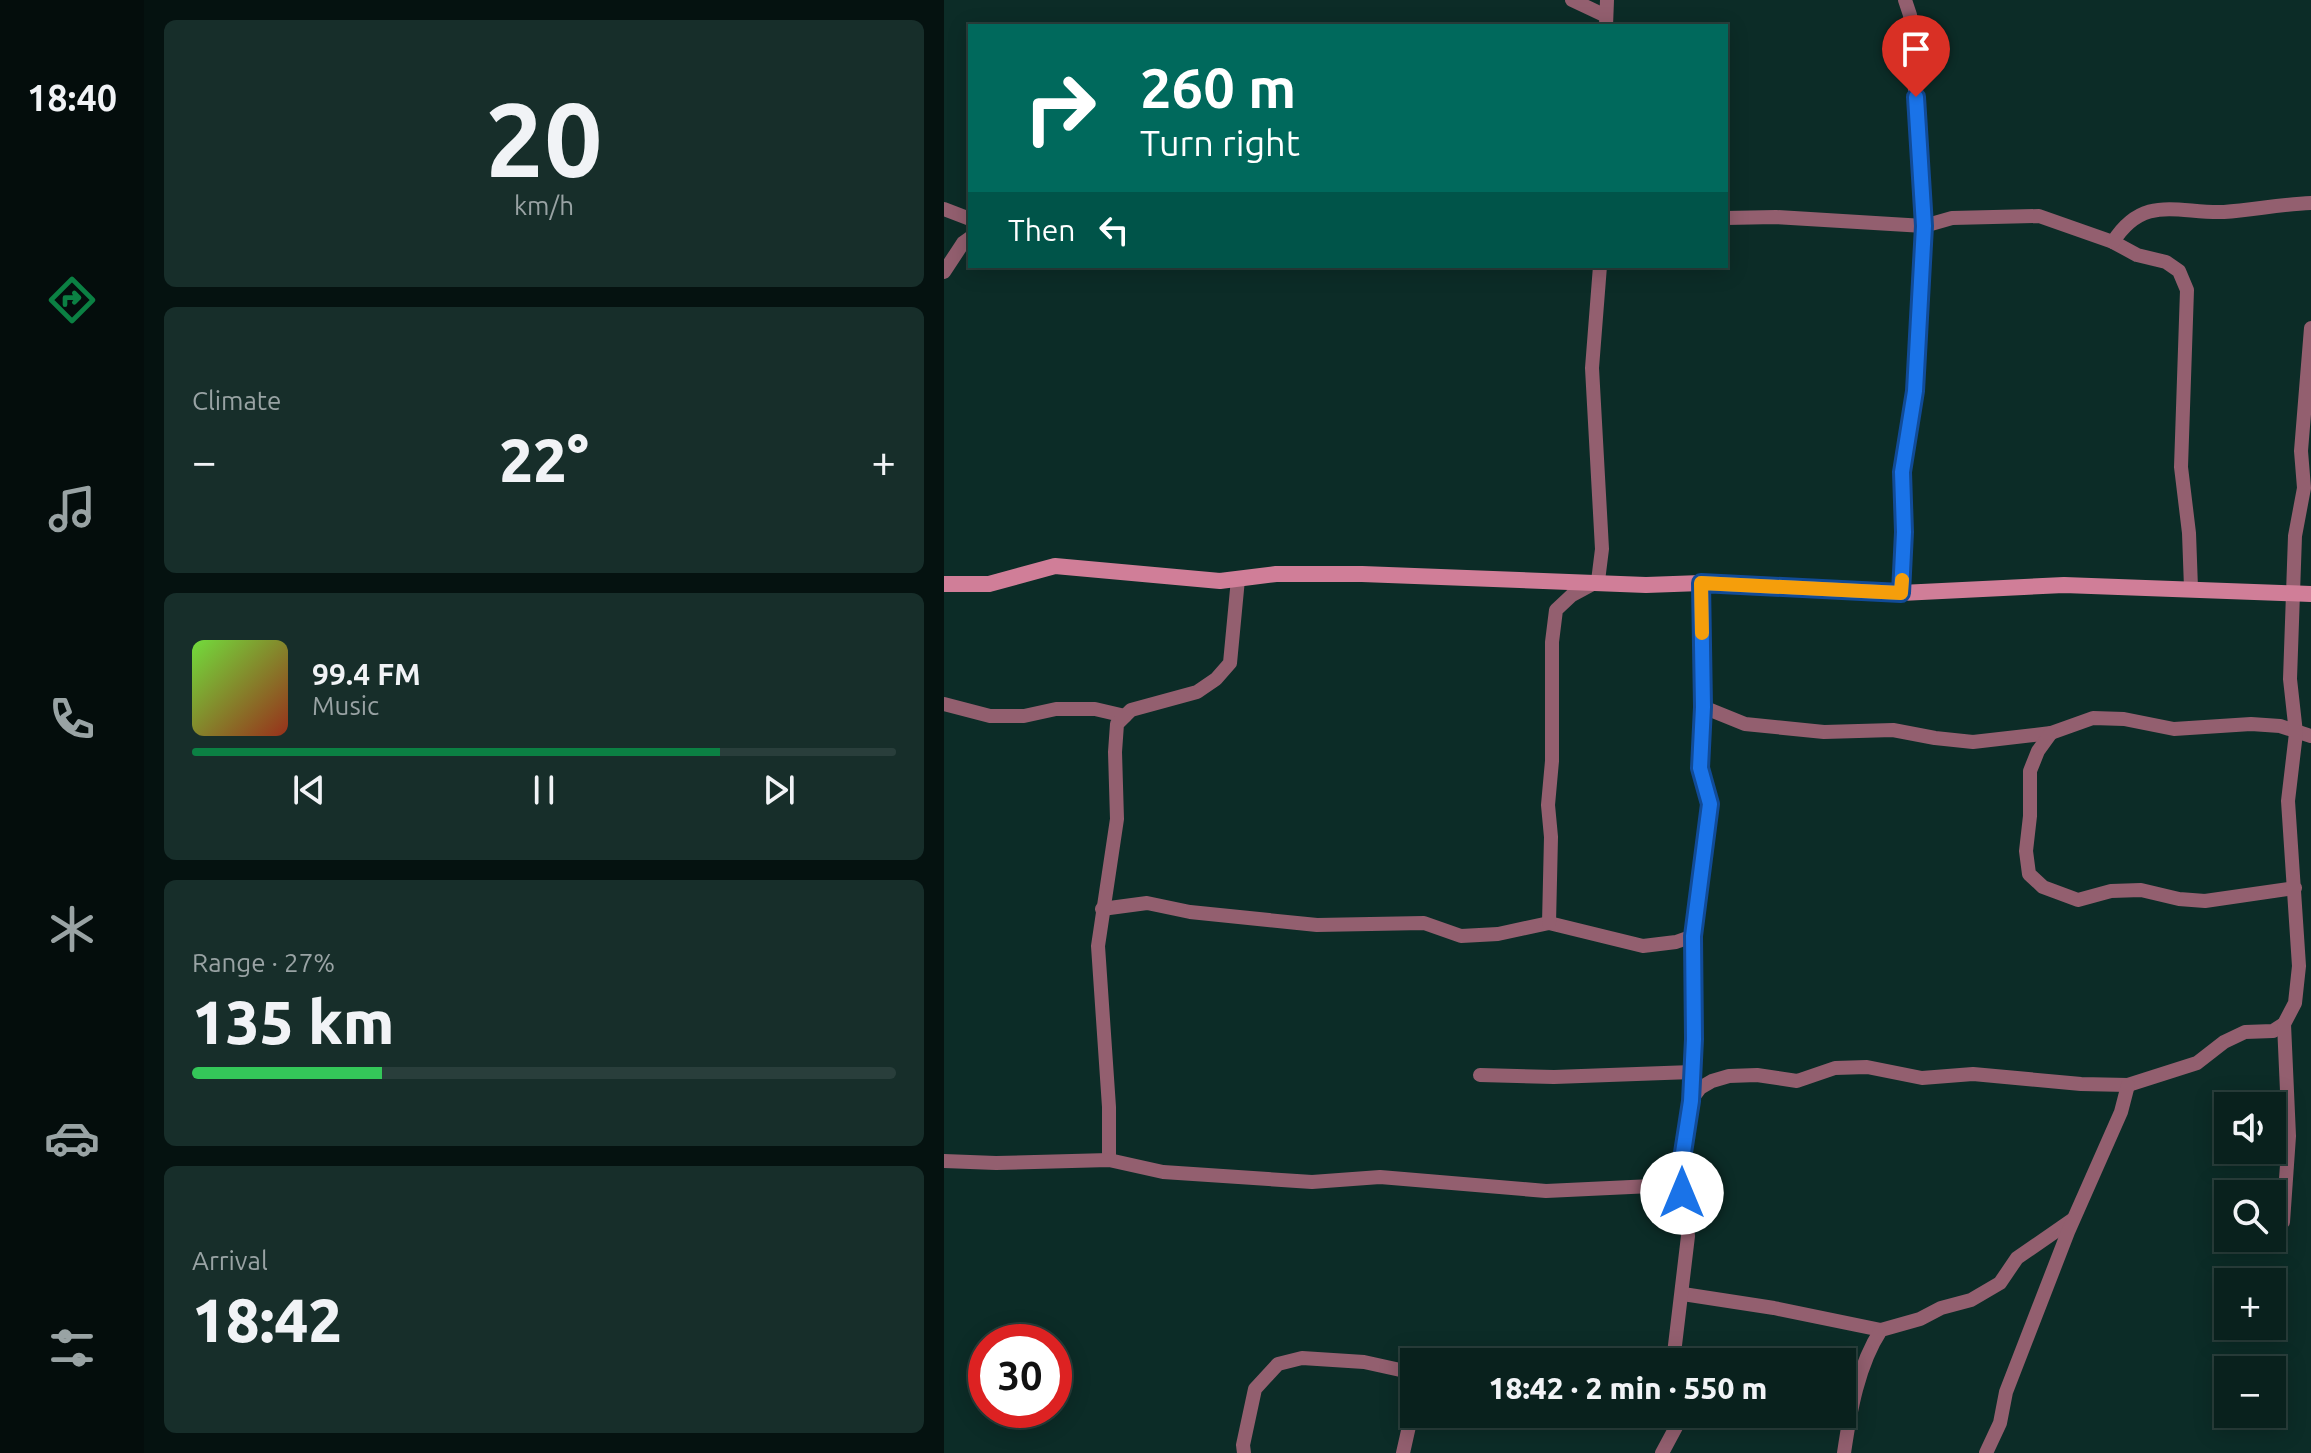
<!DOCTYPE html>
<html lang="en">
<head>
<meta charset="utf-8">
<style>
	body { margin:0; font-family:Ubuntu,sans-serif; background:#172e2a; color:#f1f3f6; height:100vh; display:flex; flex-direction:column; font-size:30px; white-space:nowrap }
	* { box-sizing:border-box; margin:0 }
	p { font-size:26px; color:#99a3a4 }
	.icon { flex:none; width:44px; height:44px; fill:none; stroke:currentColor; stroke-width:2; stroke-linecap:round; stroke-linejoin:round }
	.map { position:relative; flex:1; overflow:hidden }
	.panel { display:flex; flex-direction:column; gap:20px; padding:20px; background:#051210; width:800px }
	.panel>* { flex:none }
	.banner { position:absolute; left:24px; top:24px; width:760px; height:244px; border-radius:0px; box-shadow:0 4px 20px #0003,0 0 0 2px #293e3b; background:#00695c; color:#fff; overflow:hidden }
	.fabs { position:absolute; left:1270px; top:1092px; display:grid; gap:16px }
	.fabs a { display:grid; place-items:center; width:72px; height:72px; border-radius:0px; background:#09211d; box-shadow:0 4px 20px #0003,0 0 0 2px #293e3b; font-size:40px }
	.speed { position:absolute; left:24px; top:1324px; display:flex; gap:16px; font-size:40px; font-weight:700; text-align:center }
	.speed>* { display:grid; place-content:center; width:104px; height:104px; border-radius:50%; background:#09211d; box-shadow:0 4px 20px #0003,0 0 0 2px #293e3b; line-height:1 }
	.speed .limit { border:12px solid #d22; background:#fff; color:#111 }
	.pin { position:absolute; display:grid; place-items:center; width:68px; height:68px; color:#fff; margin:-82px -34px; border-radius:50% 50% 50% 0; rotate:-45deg; box-shadow:0 0 8px #0007 }
	.pin .icon { rotate:45deg }
	.me { position:absolute; width:88px; margin:-44px; rotate:0deg; stroke-linejoin:round; filter:drop-shadow(0 0 6px #0008) }
	.turn { display:flex; align-items:center; gap:28px; height:168px; padding:0 40px; font-size:36px }
	.turn .icon { width:104px; height:104px; stroke-width:2.5 }
	.turn b { display:block; font-size:56px; line-height:68px }
	.then { display:flex; align-items:center; height:76px; padding:0 40px; background:#0003; gap:16px; font-size:30px }
	.big { font-size:60px; font-weight:800; line-height:1.1 }
	.panel .tile { flex:1; display:flex; flex-direction:column; justify-content:center; gap:12px; min-width:0; padding:0 28px; border-radius:12px; background:#172e2a }
	.panel .dial { align-items:center; gap:0 }
	.dial b { font-size:104px; line-height:1 }
	.song { display:flex; align-items:center; gap:24px }
	.cover { width:96px; height:96px; border-radius:12px; background:linear-gradient(135deg,hsl(100 70% 55%),hsl(10 70% 35%)) }
	.played { height:8px; border-radius:4px; background:linear-gradient(90deg,#0b8043 75%,#293e3b 75%) }
	.keys { display:flex; justify-content:space-around; direction:ltr }
	.heat { display:flex; justify-content:space-between; align-items:center; font-size:44px; direction:ltr }
	.charge { height:12px; border-radius:6px; background:linear-gradient(90deg,#34c759 27%,#293e3b 0) }
	.trip { position:absolute; left:456px; top:1348px; width:456px; height:80px; border-radius:0px; background:#09211d; box-shadow:0 4px 20px #0003,0 0 0 2px #293e3b; font-weight:800; line-height:80px; text-align:center }
	main { display:flex; flex:1; min-height:0 }
	.menu { display:flex; flex-direction:column; width:144px; justify-content:space-around; align-items:center; background:#040d0c; color:#99a3a4 }
	.menu .icon { width:56px; height:56px }
	.menu .on { color:#0b8043 }
	.menu b { font-size:36px; color:#f1f3f6 }
	.map>svg:first-child { display:block }
	.lines { fill:none; stroke-linecap:round; stroke-linejoin:round }
	.street { stroke:#935f6f; stroke-width:14 }
	.secondary { stroke:#d07e98; stroke-width:16 }
	.route-casing { stroke:#114b97; stroke-width:20 }
	.route { stroke:#1a73e8; stroke-width:14 }
	.slow { stroke:#f59e0b; stroke-width:14 }
</style>
</head>
<body>
<main>
<nav class="menu">
<b>18:40</b>
<svg class="icon on" aria-label="directions" viewBox="0 0 24 24"><path d="M12 3l9 9-9 9-9-9zM9 14v-3h6M13 9l2 2-2 2"/></svg>
<svg class="icon" aria-label="music" viewBox="0 0 24 24"><path d="M9 18V5l10-2v13"/><circle cx="6" cy="18" r="3"/><circle cx="16" cy="16" r="3"/></svg>
<svg class="icon" aria-label="phone" viewBox="0 0 24 24"><path d="M5 4h4l2 5-3 2q2 4 5 5l2-3 5 2v4C11 20 4 13 5 4z"/></svg>
<svg class="icon" aria-label="climate" viewBox="0 0 24 24"><path d="M12 3v18M4 7l16 10M4 17L20 7"/></svg>
<svg class="icon" aria-label="car" viewBox="0 0 24 24"><path d="M5 17H2v-5l4-1 3-4h7l3 4 3 1v5h-3M9 17h6M6 11h13"/><circle cx="7" cy="17" r="2"/><circle cx="17" cy="17" r="2"/></svg>
<svg class="icon" aria-label="filters" viewBox="0 0 24 24"><path d="M4 7h16M4 17h16"/><circle cx="9" cy="7" r="2"/><circle cx="15" cy="17" r="2"/></svg>
</nav>
<section class="panel">
<div class="tile dial"><b>20</b><p>km/h</p></div>
<div class="tile"><p>Climate</p>
<div class="heat"><a>−</a><b class="big">22°</b><a>+</a></div>
</div>
<div class="tile">
<div class="song"><i class="cover"></i><div><b>99.4 FM</b><p>Music</p></div></div>
<div class="played"></div>
<div class="keys"><svg class="icon" aria-label="previous" viewBox="0 0 24 24"><path d="M18 5L8 12l10 7zM5 5v14"/></svg><svg class="icon" aria-label="pause" viewBox="0 0 24 24"><path d="M8 5v14M16 5v14"/></svg><svg class="icon" aria-label="next" viewBox="0 0 24 24"><path d="M6 5l10 7-10 7zM19 5v14"/></svg></div>
</div>
<div class="tile"><p>Range · 27%</p><b class="big">135 km</b><div class="charge"></div></div>
<div class="tile"><p>Arrival</p><b class="big">18:42</b></div>
</section>
<div class="map">
<svg width="1367" height="1453" viewBox="0 0 1367 1453">
	<rect width="100%" height="100%" fill="#0c2c27"/>
	<g class="lines">
		<g class="street">
			<path d="M628,0L662,16"/>
			<path d="M662,26L663,0"/>
			<path d="M0,209L26,219"/>
			<path d="M782,218L832,217L980,226L1008,218L1095,216L1169,242L1193,255L1222,262L1235,271L1243,290L1237,467L1245,533L1247,588"/>
			<path d="M1169,242C1200,193 1235,214 1280,212C1309,210 1338,204 1367,203"/>
			<path d="M0,272L19,243L26,238"/>
			<path d="M957,593L960,532L958,472L971,391L980,226L966,15L961,0"/>
			<path d="M0,704L46,716H80L112,709H151L181,716"/>
			<path d="M759,707L801,724L880,732L949,730L991,738L1029,742L1107,733L1149,718L1180,719L1230,729L1307,724L1336,726L1367,736"/>
			<path d="M1107,733L1094,751L1086,771V816L1082,851L1085,874L1099,887L1134,900L1167,891L1197,890L1235,899L1261,901L1351,888"/>
			<path d="M158,909L203,903L246,912L373,925L480,923L517,936L554,934L605,923L699,946L732,942L749,936"/>
			<path d="M605,923L607,837L604,805L608,761V642L612,610L628,595L654,581L658,549L648,368L656,266"/>
			<path d="M536,1075L610,1077L748,1072"/>
			<path d="M747,1100L756,1088L768,1081L785,1076L813,1075L853,1081L891,1068L923,1067L978,1078L1029,1074L1137,1084L1184,1085L1253,1063L1280,1042L1301,1032L1329,1031L1340,1024"/>
			<path d="M165,1160V1107L154,946L173,819L171,752L173,724L187,710L253,692L272,679L286,663L294,579"/>
			<path d="M0,1161L52,1163L165,1160L219,1172L368,1182L436,1177L602,1191L708,1186L736,1172"/>
			<path d="M1339,1222L1345,1136L1340,1024L1351,1003L1355,966L1344,801L1352,733L1346,679L1351,536L1360,488L1357,451L1367,328"/>
			<path d="M739,1294L830,1308L937,1330"/>
			<path d="M729,1362L744,1236L736,1172L747,1101L750,1039L748,975L749,936L766,804L756,768L759,707L757,583"/>
			<path d="M300,1453L299,1445L311,1389L334,1364L358,1358L420,1362L470,1373"/>
			<path d="M459,1453L470,1404"/>
			<path d="M718,1453L732,1427L731,1414"/>
			<path d="M900,1453C906,1412 914,1365 937,1330L976,1319L997,1308L1027,1300L1056,1283L1073,1258L1128,1220"/>
			<path d="M1042,1453L1056,1423L1062,1392L1124,1232L1177,1112L1184,1085"/>
		</g>
		<path class="secondary" d="M0,584H45L111,566L276,581L332,574H418L702,585L757,583L957,593L1120,585L1367,594"/>
	</g>
	<g class="lines">
		<defs>
			<path id="route" d="M738,1193L736,1172L747,1101L750,1039L749,936L766,804L756,768L759,707L757,583L957,593L960,532L958,472L971,391L980,226L972,97"/>
		</defs>
		<use href="#route" class="route-casing"/>
		<use href="#route" class="route"/>
		<path class="slow" d="M758,633L757,583L957,593L958,580"/>
	</g>
</svg>
<div class="fabs">
<a><svg class="icon" aria-label="sound" viewBox="0 0 24 24"><path d="M4 9h4l5-4v14l-5-4H4zM17 9q2 3 0 6"/></svg></a>
<a><svg class="icon" aria-label="search" viewBox="0 0 24 24"><circle cx="10" cy="10" r="6"/><path d="M15 15l6 6"/></svg></a>
<a>+</a>
<a>−</a>
</div>
<div class="speed"><div class="limit">30</div></div>
<div class="pin" style="left:972px;top:97px;background:#d93025"><svg class="icon" aria-label="arrive" viewBox="0 0 24 24"><path d="M6 21V4h12l-3 4 3 4H6"/></svg></div>
<svg class="me" style="left:738px;top:1193px" viewBox="-20 -20 40 40"><circle r="19" fill="#fff"/><path d="M0-13L10 11 0 6-10 11z" fill="#1a73e8"/></svg>
<div class="trip">18:42 · 2 min · 550 m</div>
<div class="banner">
<div class="turn"><svg class="icon" aria-label="right" viewBox="0 0 24 24"><path d="M7 20v-9h11M14 6l5 5-5 5"/></svg><div><b>260 m</b>Turn right</div></div>
<div class="then">Then<svg class="icon" aria-label="left" viewBox="0 0 24 24"><path d="M17 20v-9H6M10 6l-5 5 5 5"/></svg></div>
</div>
</div>
</main>
</body>
</html>
